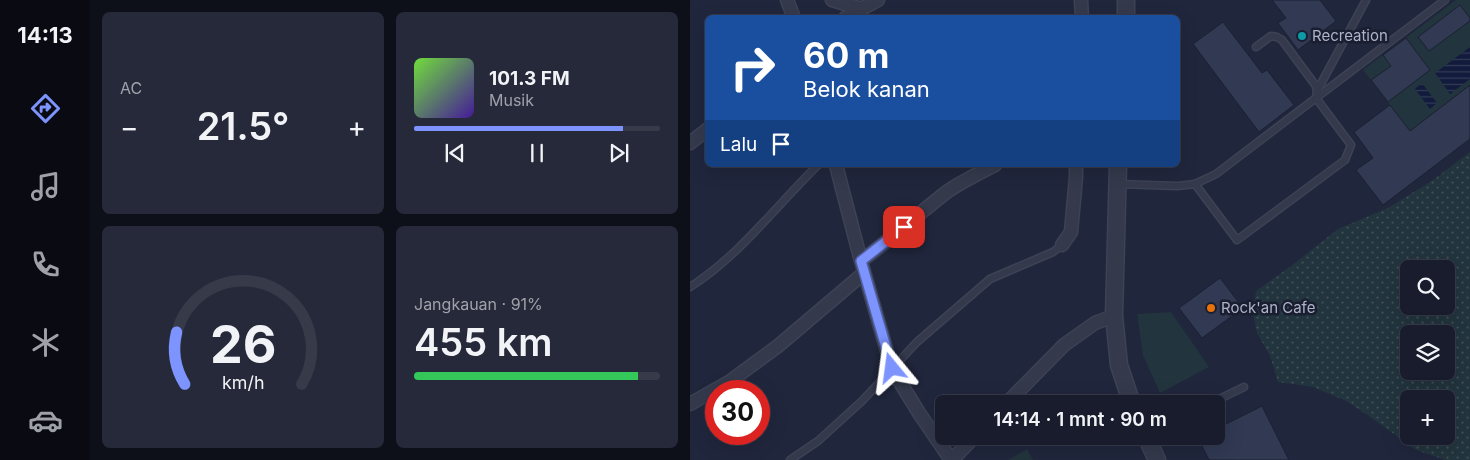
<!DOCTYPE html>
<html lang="id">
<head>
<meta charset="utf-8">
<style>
	body { margin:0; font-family:Inter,sans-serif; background:#252939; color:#f1f3f6; height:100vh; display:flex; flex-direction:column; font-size:19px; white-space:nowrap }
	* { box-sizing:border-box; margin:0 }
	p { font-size:16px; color:#9fa1aa }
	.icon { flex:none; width:28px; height:28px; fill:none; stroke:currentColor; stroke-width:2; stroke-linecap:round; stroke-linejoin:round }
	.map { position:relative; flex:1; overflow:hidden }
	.drawer { display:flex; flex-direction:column; gap:12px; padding:12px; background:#0d0f19; width:600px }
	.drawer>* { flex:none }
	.banner { position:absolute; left:15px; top:15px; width:475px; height:152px; border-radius:8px; box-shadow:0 5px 20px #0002,0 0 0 1px #363a49; background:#1a4fa0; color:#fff; overflow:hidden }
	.buttons { position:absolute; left:710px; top:260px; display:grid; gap:10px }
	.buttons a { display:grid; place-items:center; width:55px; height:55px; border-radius:8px; background:#181c2d; box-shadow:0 5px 20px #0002,0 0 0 1px #363a49; font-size:25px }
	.speed { position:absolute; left:15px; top:380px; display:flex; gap:10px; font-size:25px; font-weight:700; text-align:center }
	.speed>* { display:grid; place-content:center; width:65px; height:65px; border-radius:50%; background:#181c2d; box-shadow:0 5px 20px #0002,0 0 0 1px #363a49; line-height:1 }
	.speed .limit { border:8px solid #d22; background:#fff; color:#111 }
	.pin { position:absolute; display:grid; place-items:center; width:42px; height:42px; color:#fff; margin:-21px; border-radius:10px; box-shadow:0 2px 8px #0006 }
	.me { position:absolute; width:55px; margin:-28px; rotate:344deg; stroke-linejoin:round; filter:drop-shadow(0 0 4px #0008) }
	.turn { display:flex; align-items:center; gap:18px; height:105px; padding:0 15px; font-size:22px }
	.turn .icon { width:65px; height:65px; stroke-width:2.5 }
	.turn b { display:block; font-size:35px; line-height:42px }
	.then { display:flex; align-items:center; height:48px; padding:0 15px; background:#0003; gap:10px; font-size:19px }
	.big { font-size:38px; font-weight:600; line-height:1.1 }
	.drawer .tile { flex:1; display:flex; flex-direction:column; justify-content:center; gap:8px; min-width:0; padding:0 18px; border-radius:8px; background:#252939 }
	.drawer .dial { align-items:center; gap:0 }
	.dial svg { height:130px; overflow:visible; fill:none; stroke:#363a49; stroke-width:7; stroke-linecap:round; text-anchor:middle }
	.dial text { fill:#f1f3f6; stroke:none }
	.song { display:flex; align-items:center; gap:15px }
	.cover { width:60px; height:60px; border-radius:8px; background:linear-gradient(135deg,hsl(100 70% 55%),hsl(260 70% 35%)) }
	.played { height:5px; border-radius:2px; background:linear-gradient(90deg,#7d94ff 85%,#363a49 85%) }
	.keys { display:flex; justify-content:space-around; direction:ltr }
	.heat { display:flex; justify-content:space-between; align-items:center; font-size:28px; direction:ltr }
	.charge { height:8px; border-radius:4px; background:linear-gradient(90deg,#34c759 91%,#363a49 0) }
	.drawer .tiles { flex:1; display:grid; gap:12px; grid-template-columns:repeat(2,1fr) }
	.trip { position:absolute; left:245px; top:395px; width:290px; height:50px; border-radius:8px; background:#181c2d; box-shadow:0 5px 20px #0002,0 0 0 1px #363a49; font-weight:600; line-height:50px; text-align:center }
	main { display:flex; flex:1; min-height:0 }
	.menu { display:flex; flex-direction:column; width:90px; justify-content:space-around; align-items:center; background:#0a0b12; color:#9fa1aa }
	.menu .icon { width:35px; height:35px }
	.menu .on { color:#7d94ff }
	.menu b { font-size:22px; color:#f1f3f6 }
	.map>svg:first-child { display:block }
	.grass { fill:url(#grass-dots); fill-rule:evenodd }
	.park { fill:#22343d }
	.water { fill:url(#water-rules) }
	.building { fill:#313953; stroke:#1b2033 }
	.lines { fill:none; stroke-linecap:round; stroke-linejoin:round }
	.service-casing { stroke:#3d4255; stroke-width:9 }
	.minor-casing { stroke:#3d4255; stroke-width:15 }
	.tertiary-casing { stroke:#3d4255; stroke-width:19 }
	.service { stroke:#34394c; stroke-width:6 }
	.minor { stroke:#34394c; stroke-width:12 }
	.tertiary { stroke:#34394c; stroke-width:16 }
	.route-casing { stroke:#5160a6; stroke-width:12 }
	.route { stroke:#7d94ff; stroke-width:9 }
	.culture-dot { fill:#0f9aa8; stroke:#191e31; stroke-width:2 }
	.food-dot { fill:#e8710a; stroke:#191e31; stroke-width:2 }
	.labels { text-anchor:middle; stroke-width:5; stroke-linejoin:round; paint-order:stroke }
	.poi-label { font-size:15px; fill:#afb3c8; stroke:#191e31; text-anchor:start }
</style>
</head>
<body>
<main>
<nav class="menu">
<b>14:13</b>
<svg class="icon on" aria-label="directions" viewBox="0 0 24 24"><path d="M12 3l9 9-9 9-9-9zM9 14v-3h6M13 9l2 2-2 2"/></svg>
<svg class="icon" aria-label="music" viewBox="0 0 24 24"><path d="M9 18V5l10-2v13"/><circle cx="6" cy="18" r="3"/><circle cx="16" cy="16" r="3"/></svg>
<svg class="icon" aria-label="phone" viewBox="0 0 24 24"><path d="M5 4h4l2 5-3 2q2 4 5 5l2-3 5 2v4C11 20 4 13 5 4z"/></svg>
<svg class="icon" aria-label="climate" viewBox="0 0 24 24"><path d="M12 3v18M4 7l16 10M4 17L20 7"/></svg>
<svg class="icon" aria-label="car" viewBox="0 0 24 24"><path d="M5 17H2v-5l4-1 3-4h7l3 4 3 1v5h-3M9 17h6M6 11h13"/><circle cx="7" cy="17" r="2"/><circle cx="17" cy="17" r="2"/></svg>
</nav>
<section class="drawer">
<div class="tiles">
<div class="tile"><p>AC</p>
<div class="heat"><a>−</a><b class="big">21.5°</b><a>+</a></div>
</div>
<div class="tile">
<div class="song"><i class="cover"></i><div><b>101.3 FM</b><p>Musik</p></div></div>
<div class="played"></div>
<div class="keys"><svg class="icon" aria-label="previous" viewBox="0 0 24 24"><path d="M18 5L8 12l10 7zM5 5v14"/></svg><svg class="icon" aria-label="pause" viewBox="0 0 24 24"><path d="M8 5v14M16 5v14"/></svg><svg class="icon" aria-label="next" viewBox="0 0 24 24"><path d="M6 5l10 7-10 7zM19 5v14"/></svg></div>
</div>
<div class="tile dial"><svg viewBox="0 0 100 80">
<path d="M14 69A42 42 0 1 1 86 69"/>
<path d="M14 69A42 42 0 0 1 9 37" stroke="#7d94ff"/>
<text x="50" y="56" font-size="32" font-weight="700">26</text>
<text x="50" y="72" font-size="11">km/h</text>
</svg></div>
<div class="tile"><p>Jangkauan · 91%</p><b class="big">455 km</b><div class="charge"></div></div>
</div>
</section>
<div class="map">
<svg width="780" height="460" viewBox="0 0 780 460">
	<defs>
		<pattern id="grass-dots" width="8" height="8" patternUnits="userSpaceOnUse" patternTransform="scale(1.25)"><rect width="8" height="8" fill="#22343d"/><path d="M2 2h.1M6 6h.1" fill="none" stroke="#404f58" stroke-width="1.8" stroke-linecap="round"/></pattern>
		<pattern id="water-rules" width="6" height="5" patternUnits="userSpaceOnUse" patternTransform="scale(1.25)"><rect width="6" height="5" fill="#121b3b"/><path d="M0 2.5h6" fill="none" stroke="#323a56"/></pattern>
	</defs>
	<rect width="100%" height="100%" fill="#20263c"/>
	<path class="grass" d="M780,152V460H755L726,450L679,416L656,401L623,387L588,382L580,356L567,333L563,314L566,291L601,266L648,229L698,208L743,180ZM719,269H756V306H719ZM719,334H756V371H719ZM719,399H756V436H719Z"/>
	<g class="park">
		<path d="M766,0H780V85L720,131L673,70Z"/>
		<path d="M481,312L519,367L470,393L453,355L447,314Z"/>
		<path d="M337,449L343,460H318Z"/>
	</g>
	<g class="water">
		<path d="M780,47V79L760,94L745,73Z"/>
		<path d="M732,83L747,103L740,109L725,89Z"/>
	</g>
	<g class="building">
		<path d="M582,0H630L646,21L608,50L588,23L596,18Z"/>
		<path d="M770,5L780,18V21L739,51L728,37Z"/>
		<path d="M533,22L572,73L577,70L604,105L569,132L503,44Z"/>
		<path d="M716,38L740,70L698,102L681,80L701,66L693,55Z"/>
		<path d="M780,85V139L693,205L666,170L683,158L664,132L700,105L720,131Z"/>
		<path d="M530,278L553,308L512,338L489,308Z"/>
		<path d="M572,406L599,460H519L508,438L512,436H526V429Z"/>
	</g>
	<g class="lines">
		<defs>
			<g id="service">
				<path d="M627,91L676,0"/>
				<path d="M428,184L488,186L505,184L526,174L755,0"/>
				<path d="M505,184L547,240L655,160L661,145L626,98L627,91L626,86L592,40L587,37L581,36L566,47"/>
				<path d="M0,287C48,257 87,205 128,165"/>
				<path d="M519,404L554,387"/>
				<path d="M100,460L128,441L172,401L227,342L300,279L363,252L372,245"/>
			</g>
			<g id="minor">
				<path d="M97,0L104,18"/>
				<path d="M142,0L172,9"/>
				<path d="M391,0L392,18"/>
				<path d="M155,18L188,0"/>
				<path d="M0,143L18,129"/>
				<path d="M146,165L171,261L202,369L229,413L261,460"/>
				<path d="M372,245L381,232L386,177V165"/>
				<path d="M171,261C201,239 228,214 258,191C273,181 289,173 305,165"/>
				<path d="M0,404L39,382L88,346L174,273"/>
				<path d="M316,404L374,345L405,323L424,316"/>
				<path d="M262,460L285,436"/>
			</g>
			<g id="tertiary">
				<path d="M436,0V18"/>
				<path d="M428,165L424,316L429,365L442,404"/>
				<path d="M456,436L467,460"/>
			</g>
		</defs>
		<use href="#service" class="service-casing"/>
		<use href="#minor" class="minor-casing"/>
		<use href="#tertiary" class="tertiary-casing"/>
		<use href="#service" class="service"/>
		<use href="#minor" class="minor"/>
		<use href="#tertiary" class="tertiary"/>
	</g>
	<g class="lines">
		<defs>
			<path id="route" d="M202,368L171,261L214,227"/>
		</defs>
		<use href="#route" class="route-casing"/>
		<use href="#route" class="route"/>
	</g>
	<circle class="culture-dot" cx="612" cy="36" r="5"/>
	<circle class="food-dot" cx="521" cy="308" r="5"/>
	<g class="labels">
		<g class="poi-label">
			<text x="622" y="41">Recreation</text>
			<text x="531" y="313">Rock'an Cafe</text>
		</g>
	</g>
</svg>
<div class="buttons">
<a><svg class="icon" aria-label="search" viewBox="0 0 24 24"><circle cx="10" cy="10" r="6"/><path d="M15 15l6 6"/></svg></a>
<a><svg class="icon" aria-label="layers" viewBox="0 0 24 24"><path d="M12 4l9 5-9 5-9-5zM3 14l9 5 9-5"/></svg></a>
<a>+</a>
</div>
<div class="speed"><div class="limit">30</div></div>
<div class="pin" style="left:214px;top:227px;background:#d93025"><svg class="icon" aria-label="arrive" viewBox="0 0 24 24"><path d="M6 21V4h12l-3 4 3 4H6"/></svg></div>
<svg class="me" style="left:202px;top:368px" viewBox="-20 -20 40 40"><path d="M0-17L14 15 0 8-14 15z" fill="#7d94ff" stroke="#fff" stroke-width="4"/></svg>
<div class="trip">14:14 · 1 mnt · 90 m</div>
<div class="banner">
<div class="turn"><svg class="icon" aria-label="right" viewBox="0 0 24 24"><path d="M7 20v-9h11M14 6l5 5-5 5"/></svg><div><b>60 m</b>Belok kanan</div></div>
<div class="then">Lalu<svg class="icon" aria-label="arrive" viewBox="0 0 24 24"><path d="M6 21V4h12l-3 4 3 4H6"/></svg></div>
</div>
</div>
</main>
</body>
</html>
